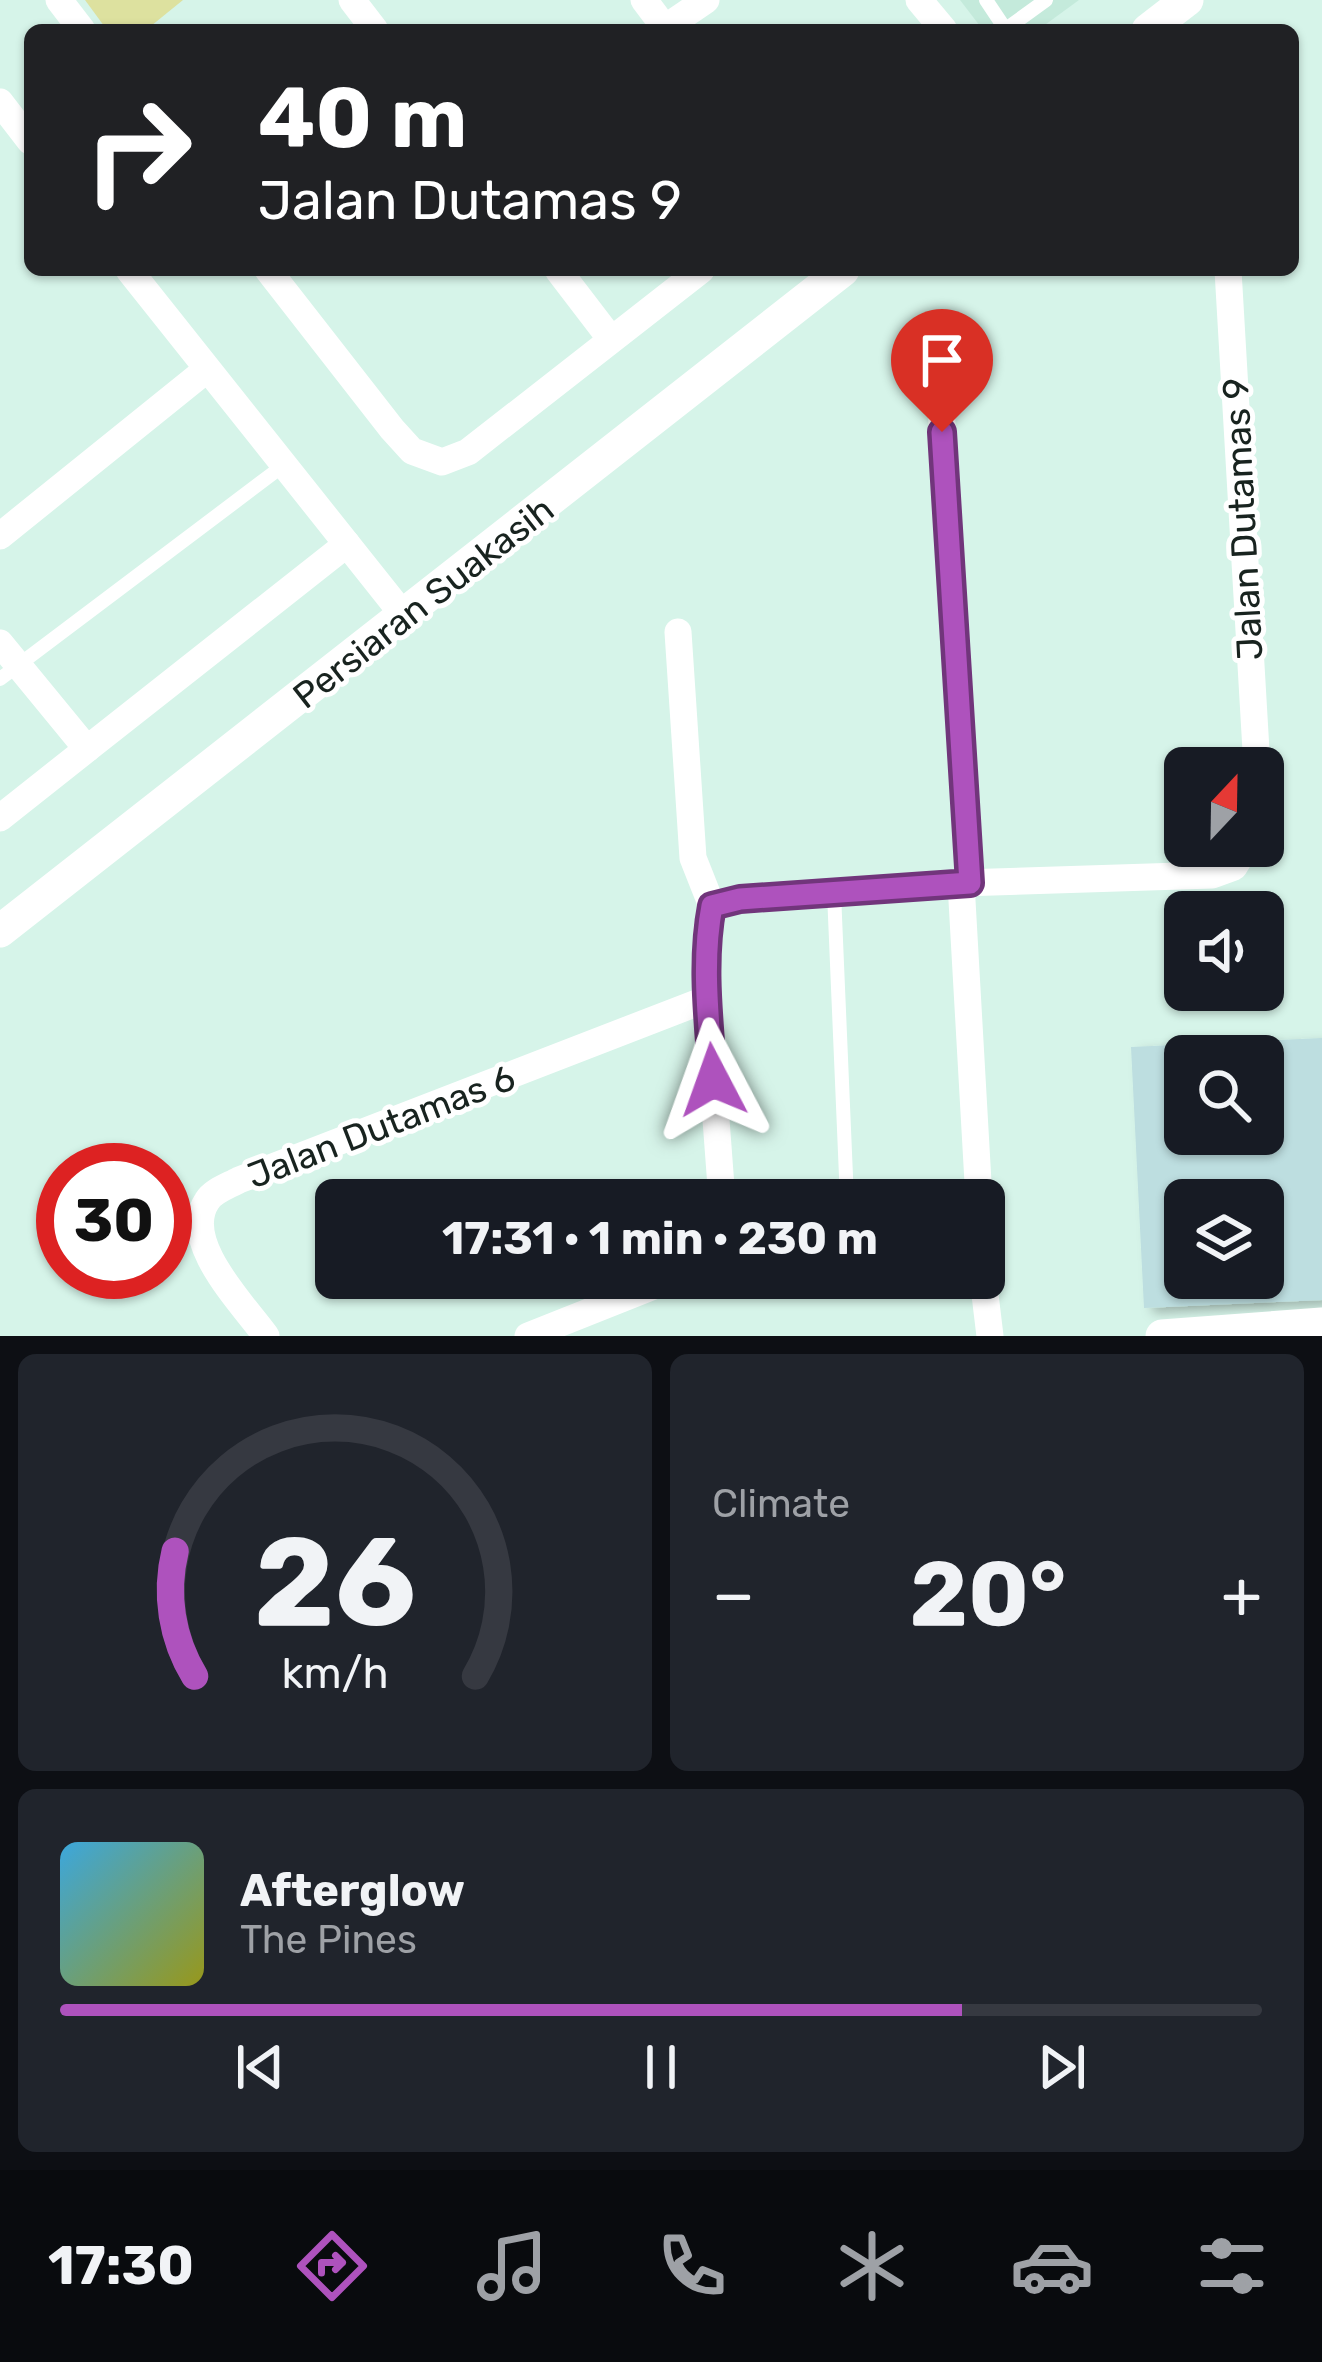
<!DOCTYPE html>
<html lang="en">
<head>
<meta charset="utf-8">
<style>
	body { margin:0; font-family:Rubik,sans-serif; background:#20242c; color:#f1f3f6; height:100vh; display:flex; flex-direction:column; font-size:45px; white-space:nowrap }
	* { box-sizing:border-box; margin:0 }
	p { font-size:39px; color:#9ea1a6 }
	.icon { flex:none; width:66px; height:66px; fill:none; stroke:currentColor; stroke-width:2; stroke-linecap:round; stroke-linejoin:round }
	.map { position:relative; height:1336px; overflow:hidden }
	.drawer { display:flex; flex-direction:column; gap:18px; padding:18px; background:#0d0f14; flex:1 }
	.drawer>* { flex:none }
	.top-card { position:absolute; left:24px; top:24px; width:1275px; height:252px; border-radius:18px; box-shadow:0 3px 9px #0004; background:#202124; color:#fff; overflow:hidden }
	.needle { width:78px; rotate:22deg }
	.fabs { position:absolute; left:1164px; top:747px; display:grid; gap:24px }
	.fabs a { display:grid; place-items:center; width:120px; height:120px; border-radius:18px; background:#171b24; box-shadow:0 3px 9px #0004; font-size:60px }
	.speed { position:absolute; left:36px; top:1143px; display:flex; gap:24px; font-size:60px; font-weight:700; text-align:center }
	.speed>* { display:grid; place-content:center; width:156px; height:156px; border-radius:50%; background:#171b24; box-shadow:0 3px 9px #0004; line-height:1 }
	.speed .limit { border:18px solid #d22; background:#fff; color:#111 }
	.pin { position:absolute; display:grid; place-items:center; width:102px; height:102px; color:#fff; margin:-123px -51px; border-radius:50% 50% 50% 0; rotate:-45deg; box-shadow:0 0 12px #0007 }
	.pin .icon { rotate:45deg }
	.me { position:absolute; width:132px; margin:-66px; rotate:356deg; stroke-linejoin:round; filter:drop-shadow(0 0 9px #0008) }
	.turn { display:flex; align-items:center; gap:42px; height:252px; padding:0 36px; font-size:54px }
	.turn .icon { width:156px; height:156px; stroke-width:2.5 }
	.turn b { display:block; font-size:84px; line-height:102px }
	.big { font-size:90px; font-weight:700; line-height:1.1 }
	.drawer .widget { flex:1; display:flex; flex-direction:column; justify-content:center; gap:18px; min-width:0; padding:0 42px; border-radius:18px; background:#20242c }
	.drawer .dial { align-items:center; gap:0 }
	.dial svg { height:312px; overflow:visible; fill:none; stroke:#363941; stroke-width:7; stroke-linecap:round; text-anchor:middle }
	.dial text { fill:#f1f3f6; stroke:none }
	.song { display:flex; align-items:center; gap:36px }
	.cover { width:144px; height:144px; border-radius:18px; background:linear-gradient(135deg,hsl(200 70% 55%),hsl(60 70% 35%)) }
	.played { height:12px; border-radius:6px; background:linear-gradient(90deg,#ae52bd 75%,#363941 75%) }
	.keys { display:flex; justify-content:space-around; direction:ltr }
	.heat { display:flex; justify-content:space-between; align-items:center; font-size:66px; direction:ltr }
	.drawer .tiles { flex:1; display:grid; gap:18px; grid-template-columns:1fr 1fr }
	.widget:last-child { grid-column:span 2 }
	.trip { position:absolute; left:315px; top:1179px; width:690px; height:120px; border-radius:18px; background:#171b24; box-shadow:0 3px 9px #0004; font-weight:700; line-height:120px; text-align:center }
	.tabs { display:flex; height:192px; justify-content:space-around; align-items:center; background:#090b0e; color:#9ea1a6 }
	.tabs .icon { width:84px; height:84px }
	.tabs .current { color:#ae52bd }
	.tabs b { font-size:54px; color:#f1f3f6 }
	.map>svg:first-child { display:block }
	.built { fill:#c4eadb }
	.green { fill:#dde19f }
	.building { fill:#bddee0; fill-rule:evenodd; filter:url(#shadow) }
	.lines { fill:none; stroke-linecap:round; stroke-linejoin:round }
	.service { stroke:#fff; stroke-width:14 }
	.minor { stroke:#fff; stroke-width:27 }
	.tertiary { stroke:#fff; stroke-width:33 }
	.route-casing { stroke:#71357b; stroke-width:30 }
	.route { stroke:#ae52bd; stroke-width:21 }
	.labels { text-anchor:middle; stroke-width:10; stroke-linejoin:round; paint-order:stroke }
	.street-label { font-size:36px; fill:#18231f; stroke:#fff }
</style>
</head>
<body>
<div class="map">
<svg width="1322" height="1336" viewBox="0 0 1322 1336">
	<defs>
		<filter id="shadow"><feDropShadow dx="9" dy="5" stdDeviation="6" flood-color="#0004"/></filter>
	</defs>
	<rect width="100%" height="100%" fill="#d6f4e9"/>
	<path class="built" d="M960,0H1079L1038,30H983Z"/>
	<path class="green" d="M85,0H183L146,30H107Z"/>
	<path class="building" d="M1322,1038V1300L1144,1308L1131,1047ZM1185,1056H1263V1134H1185ZM1185,1200H1263V1278H1185Z"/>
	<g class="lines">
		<g class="service">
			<path d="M986,0L1006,30"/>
			<path d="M1006,29L1046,0"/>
			<path d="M0,679L284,465"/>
			<path d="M834,893L847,1200"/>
			<path d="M709,1278H841"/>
		</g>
		<g class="minor">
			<path d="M59,0L82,30"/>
			<path d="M352,0L375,30"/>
			<path d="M644,0L665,28"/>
			<path d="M919,0L944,30"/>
			<path d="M662,30L706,0"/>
			<path d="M0,102L30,141"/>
			<path d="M129,270L405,617"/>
			<path d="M268,270L392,429L412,451L442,462L468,452L701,270"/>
			<path d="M558,270L610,338"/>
			<path d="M1228,270L1257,768"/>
			<path d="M937,341L970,883"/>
			<path d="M0,536L206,370"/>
			<path d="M678,632L693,858L712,906L707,928V999L722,1200"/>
			<path d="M0,643L87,749L347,544"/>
			<path d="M0,818L87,749"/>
			<path d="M961,883L979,1200"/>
			<path d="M712,906L740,899L961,883L1212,875L1234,867L1247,846"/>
			<path d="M983,1278L990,1336"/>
			<path d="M266,1336C242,1303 180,1241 207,1201C213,1191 228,1186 239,1180L707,999"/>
			<path d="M528,1336L674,1278"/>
		</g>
		<g class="tertiary">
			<path d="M1148,30L1187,0"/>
			<path d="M0,931L843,270"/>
			<path d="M1162,1336L1322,1324"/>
		</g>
	</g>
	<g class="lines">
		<defs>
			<path id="route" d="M713,1080C709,1023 701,963 712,906L740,899L970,883L942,432"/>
		</defs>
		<use href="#route" class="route-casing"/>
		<use href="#route" class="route"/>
	</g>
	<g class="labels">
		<g class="street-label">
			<text transform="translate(1242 519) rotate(-93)" y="13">Jalan Dutamas 9</text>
			<text transform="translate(423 602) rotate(-38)" y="13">Persiaran Suakasih</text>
			<text transform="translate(381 1126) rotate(-21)" y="13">Jalan Dutamas 6</text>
		</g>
	</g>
</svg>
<div class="fabs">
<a><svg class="needle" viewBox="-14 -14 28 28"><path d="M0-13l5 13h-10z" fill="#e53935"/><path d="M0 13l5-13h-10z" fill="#9ea1a6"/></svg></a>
<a><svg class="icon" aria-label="sound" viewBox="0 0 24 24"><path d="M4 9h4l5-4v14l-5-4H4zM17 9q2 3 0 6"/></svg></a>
<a><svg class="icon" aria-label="search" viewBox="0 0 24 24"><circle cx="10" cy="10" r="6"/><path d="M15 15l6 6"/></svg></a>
<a><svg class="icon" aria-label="layers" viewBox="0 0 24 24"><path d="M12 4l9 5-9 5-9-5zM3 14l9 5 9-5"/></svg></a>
</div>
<div class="speed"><div class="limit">30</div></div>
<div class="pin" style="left:942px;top:432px;background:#d93025"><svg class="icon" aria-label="arrive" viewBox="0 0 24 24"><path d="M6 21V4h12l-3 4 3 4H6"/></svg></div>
<svg class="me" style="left:713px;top:1080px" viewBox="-20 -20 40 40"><path d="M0-17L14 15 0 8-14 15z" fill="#ae52bd" stroke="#fff" stroke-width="4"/></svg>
<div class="trip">17:31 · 1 min · 230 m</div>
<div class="top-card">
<div class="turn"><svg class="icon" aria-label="right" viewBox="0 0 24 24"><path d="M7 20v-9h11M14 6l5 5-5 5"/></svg><div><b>40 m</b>Jalan Dutamas 9</div></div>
</div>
</div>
<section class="drawer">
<div class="tiles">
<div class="widget dial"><svg viewBox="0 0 100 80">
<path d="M14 69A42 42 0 1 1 86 69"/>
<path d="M14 69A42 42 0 0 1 9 37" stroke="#ae52bd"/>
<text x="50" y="56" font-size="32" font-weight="700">26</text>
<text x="50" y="72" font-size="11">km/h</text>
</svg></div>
<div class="widget"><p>Climate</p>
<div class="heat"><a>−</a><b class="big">20°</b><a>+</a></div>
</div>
<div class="widget">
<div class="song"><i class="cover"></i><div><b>Afterglow</b><p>The Pines</p></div></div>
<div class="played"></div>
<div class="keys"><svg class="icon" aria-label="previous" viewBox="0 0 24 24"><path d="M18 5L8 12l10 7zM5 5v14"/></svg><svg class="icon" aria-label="pause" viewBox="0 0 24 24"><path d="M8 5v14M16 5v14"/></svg><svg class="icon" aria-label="next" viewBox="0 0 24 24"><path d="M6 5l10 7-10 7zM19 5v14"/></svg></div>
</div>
</div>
</section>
<nav class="tabs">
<b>17:30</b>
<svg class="icon current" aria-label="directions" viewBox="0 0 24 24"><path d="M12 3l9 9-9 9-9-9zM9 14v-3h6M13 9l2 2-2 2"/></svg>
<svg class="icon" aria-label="music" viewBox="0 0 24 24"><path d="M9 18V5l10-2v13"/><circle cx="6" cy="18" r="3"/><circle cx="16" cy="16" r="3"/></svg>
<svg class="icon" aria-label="phone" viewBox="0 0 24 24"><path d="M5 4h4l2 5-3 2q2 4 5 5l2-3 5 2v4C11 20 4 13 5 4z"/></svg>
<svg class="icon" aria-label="climate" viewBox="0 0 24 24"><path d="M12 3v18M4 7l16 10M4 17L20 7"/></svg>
<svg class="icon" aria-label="car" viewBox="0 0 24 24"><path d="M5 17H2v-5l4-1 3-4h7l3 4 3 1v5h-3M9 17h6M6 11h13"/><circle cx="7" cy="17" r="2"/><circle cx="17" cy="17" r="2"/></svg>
<svg class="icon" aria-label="filters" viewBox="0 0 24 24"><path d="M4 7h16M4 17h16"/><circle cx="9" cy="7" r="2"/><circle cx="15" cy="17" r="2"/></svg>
</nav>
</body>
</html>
